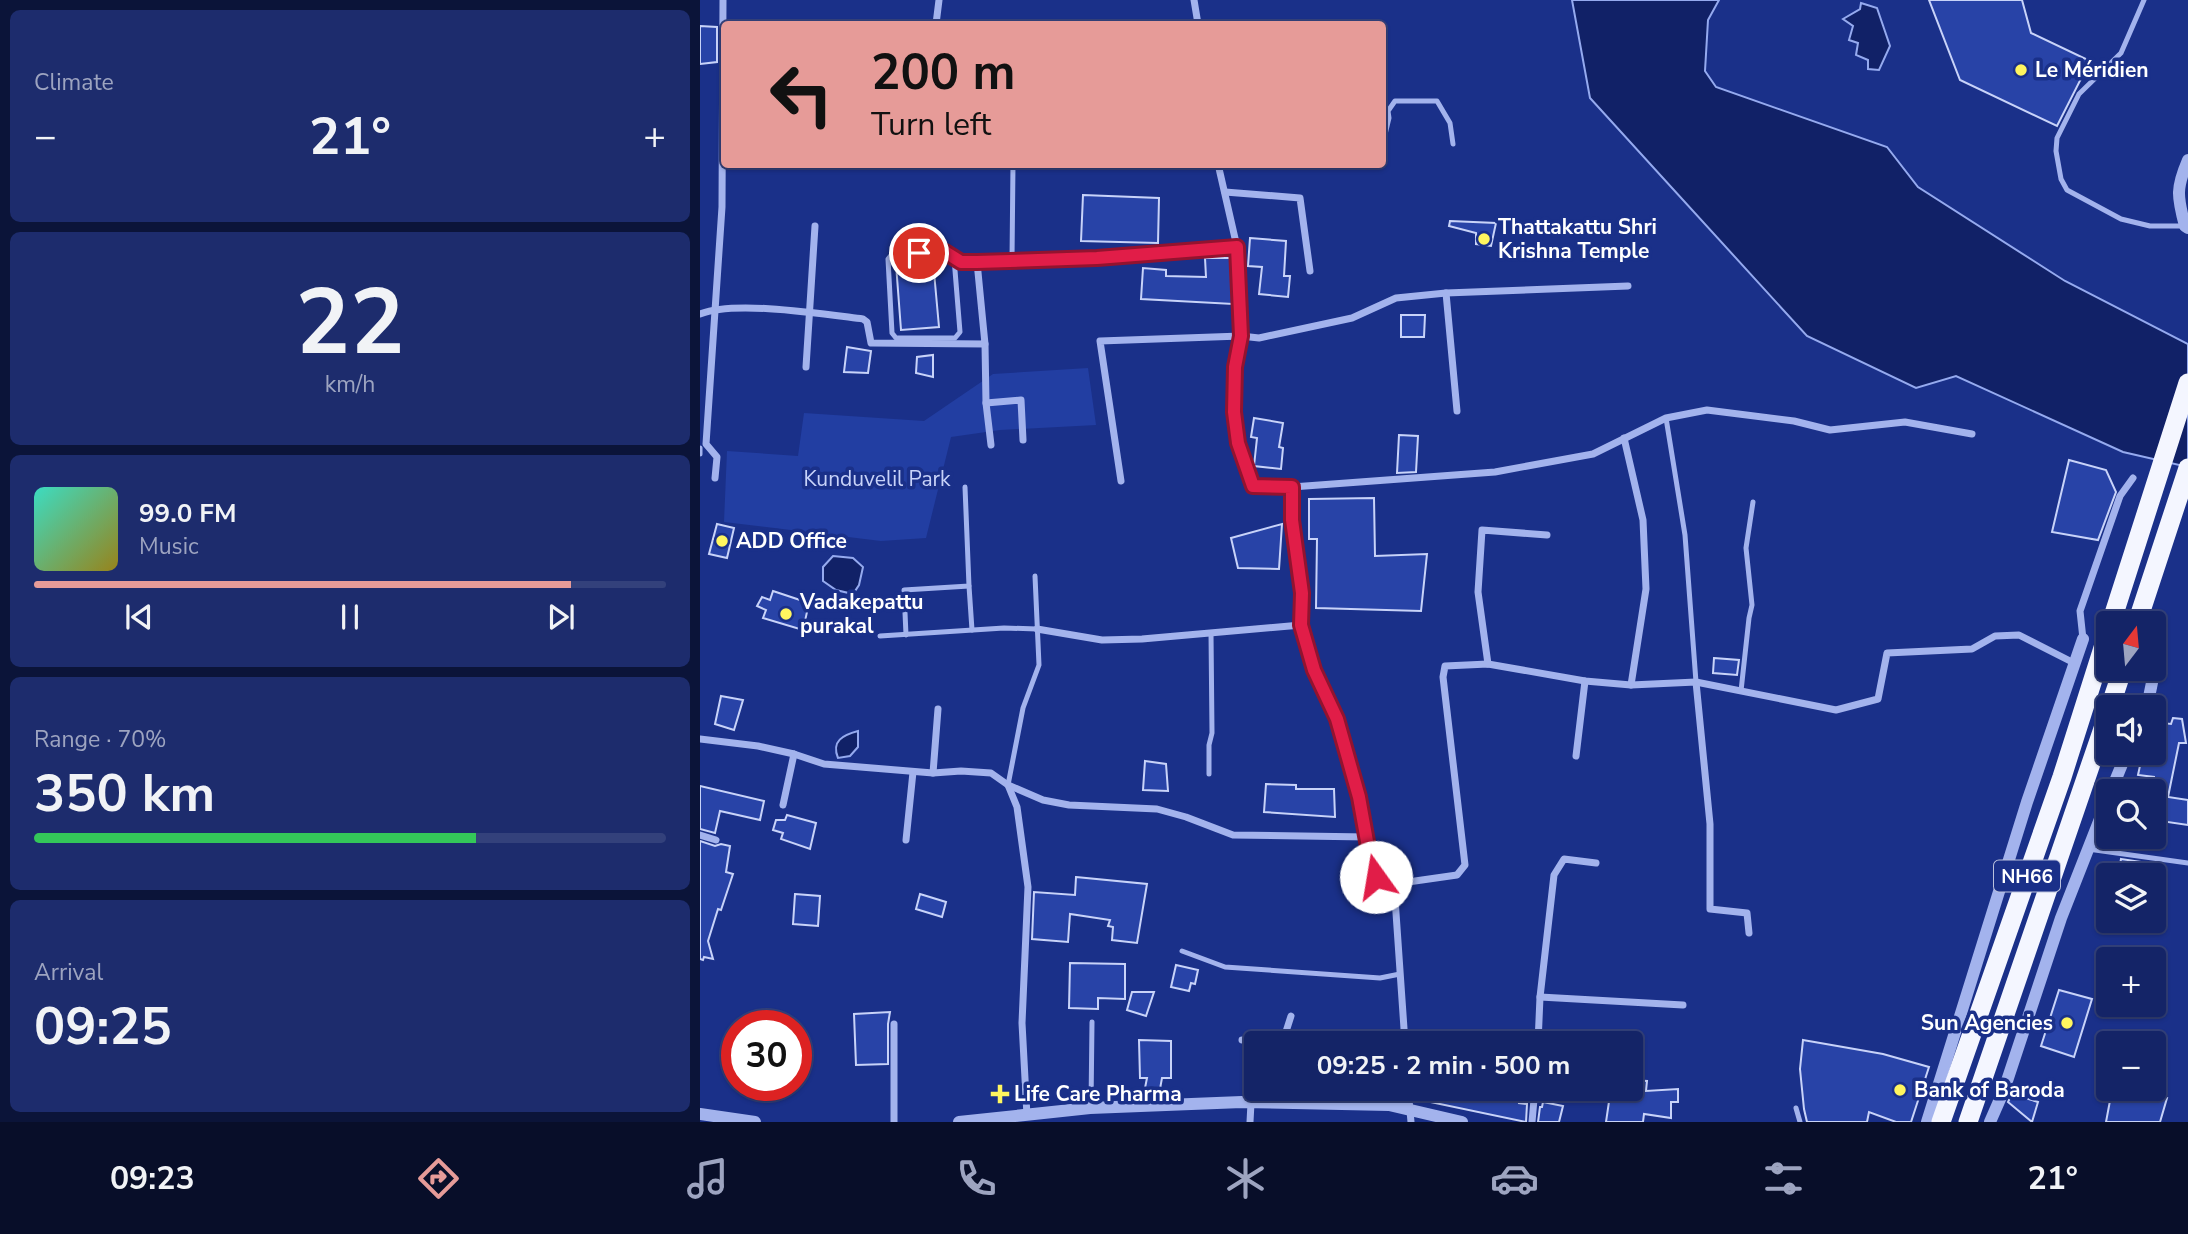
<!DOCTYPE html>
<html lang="en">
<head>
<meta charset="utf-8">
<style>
	body { margin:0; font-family:"Nunito Sans",sans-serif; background:#1d2c6d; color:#f1f3f6; height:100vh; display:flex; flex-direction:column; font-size:26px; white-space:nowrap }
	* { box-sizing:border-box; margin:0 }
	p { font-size:23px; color:#9da4c0 }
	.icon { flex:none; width:38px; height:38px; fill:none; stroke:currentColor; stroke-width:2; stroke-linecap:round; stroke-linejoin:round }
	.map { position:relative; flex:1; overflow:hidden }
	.details { display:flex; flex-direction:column; gap:10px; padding:10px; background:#0b1439; width:700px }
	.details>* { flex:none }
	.guide { position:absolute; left:21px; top:21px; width:665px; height:147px; border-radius:7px; box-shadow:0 2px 5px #0004,0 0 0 2px #33417b; background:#e69b98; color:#111; overflow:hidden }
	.needle { width:46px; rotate:16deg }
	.tools { position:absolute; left:1396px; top:611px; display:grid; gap:14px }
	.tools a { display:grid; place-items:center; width:70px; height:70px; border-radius:7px; background:#142467; box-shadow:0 2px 5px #0004,0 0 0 2px #33417b; font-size:35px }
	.speed { position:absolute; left:21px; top:1010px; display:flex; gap:14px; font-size:35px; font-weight:700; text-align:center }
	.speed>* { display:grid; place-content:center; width:91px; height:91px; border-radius:50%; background:#142467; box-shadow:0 2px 5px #0004,0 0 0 2px #33417b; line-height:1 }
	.speed .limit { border:10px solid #d22; background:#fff; color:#111 }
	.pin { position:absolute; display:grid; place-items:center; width:60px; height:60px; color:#fff; margin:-30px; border:4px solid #fff; border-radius:50%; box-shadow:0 2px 7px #0007 }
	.me { position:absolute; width:77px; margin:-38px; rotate:347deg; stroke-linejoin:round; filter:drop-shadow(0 0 5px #0008) }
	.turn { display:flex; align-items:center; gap:24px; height:147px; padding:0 35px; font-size:32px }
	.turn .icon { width:91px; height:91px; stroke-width:2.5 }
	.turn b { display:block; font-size:49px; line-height:60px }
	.big { font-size:52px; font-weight:700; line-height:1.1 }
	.details .card { flex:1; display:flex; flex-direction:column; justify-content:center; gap:10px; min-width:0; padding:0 24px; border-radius:10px; background:#1d2c6d }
	.details .dial { align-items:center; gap:0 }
	.dial b { font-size:91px; line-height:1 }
	.song { display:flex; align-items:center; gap:21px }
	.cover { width:84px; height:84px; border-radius:10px; background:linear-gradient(135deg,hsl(170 70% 55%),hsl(50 70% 35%)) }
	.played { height:7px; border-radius:4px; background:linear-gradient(90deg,#e69b98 85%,#33417b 85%) }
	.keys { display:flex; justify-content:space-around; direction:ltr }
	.heat { display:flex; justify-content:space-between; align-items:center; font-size:38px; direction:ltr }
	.charge { height:10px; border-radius:5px; background:linear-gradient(90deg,#34c759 70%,#33417b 0) }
	.trip { position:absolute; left:544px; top:1031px; width:399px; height:70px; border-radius:7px; background:#142467; box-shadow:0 2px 5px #0004,0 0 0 2px #33417b; font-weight:700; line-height:70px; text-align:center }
	.menu { display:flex; height:112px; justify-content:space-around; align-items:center; background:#080e29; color:#9da4c0 }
	.menu .icon { width:49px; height:49px }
	.menu .active { color:#e69b98 }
	.menu b { font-size:32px; color:#f1f3f6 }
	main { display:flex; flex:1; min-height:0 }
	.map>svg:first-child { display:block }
	.green { fill:#223ea2 }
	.water { fill:#112167; stroke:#95aaef; stroke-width:2 }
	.building { fill:#2843a7; stroke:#c8d3f9; stroke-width:2 }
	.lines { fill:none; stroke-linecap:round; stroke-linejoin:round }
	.service { stroke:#a3b3ed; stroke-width:5 }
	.minor { stroke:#a3b3ed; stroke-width:7 }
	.tertiary { stroke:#a3b3ed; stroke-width:12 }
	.trunk { stroke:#f4f6ff; stroke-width:19 }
	.route-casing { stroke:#92132f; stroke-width:18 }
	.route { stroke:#e11d48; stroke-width:12 }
	.poi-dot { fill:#fff65f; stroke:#1a3089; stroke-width:2.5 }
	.labels { text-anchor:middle; stroke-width:7; stroke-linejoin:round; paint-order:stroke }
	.shield { fill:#1a3089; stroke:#bac1dc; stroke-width:2 }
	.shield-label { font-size:19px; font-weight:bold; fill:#fff }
	.poi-label { font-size:21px; font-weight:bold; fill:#fff; stroke:#1a3089; text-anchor:start }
	.park-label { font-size:21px; fill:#c8d3f9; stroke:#1a3089 }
</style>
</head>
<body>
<main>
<section class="details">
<div class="card"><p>Climate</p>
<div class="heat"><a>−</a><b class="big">21°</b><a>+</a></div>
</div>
<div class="card dial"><b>22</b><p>km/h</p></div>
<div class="card">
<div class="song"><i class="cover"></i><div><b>99.0 FM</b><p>Music</p></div></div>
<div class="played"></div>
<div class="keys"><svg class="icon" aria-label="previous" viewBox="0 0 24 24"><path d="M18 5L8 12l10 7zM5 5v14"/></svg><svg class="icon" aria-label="pause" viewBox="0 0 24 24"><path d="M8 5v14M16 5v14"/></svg><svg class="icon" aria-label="next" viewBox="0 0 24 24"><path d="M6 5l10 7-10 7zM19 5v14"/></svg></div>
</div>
<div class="card"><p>Range · 70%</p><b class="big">350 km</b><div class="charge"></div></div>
<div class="card"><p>Arrival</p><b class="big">09:25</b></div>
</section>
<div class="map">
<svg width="1488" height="1122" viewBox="0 0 1488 1122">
	<rect width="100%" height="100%" fill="#1a3089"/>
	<path class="green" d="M388,368L396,425L300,430L251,437L226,538L181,541L24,522L27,451L98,456L104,413L224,421L293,374Z"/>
	<g class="water">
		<path d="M872,0H1019L1008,20L1005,71L1016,87L1187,147L1218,187L1365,281L1488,344V467L1423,452L1256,376L1216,388L1107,336L890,98Z"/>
		<path d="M1161,3L1177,8L1190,46L1179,70L1168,69V60L1156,55L1158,43L1149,40L1153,26L1143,19L1160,9Z"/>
		<path d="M133,556L153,558L163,567L159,585L153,594L136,590L123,581V567Z"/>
		<path d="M158,731V747L150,756L138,758C131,741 143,735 158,731Z"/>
	</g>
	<g class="building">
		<path d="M1229,0H1322L1331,33L1390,61L1357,126L1260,80Z"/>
		<path d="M0,26L17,27V62L0,64Z"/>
		<path d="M383,195L459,198L458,243L381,241Z"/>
		<path d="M750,221L796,223L791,246L776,244V233L749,226Z"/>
		<path d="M550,238L586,241L584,276H590L588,297L559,294L562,267L548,266Z"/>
		<path d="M505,258H531L533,304L441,299L443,268L466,270V276L506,277Z"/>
		<path d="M233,261L239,327L201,330L196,264Z"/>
		<path d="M701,315H725L724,337H701Z"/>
		<path d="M147,347L171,351L168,373L144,372Z"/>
		<path d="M233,355V377L216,373L217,357Z"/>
		<path d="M554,418L583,423L579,447L583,448L581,469L554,466L557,438L551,437Z"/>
		<path d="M699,435L718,436L716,472L697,473Z"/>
		<path d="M1369,460L1406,470L1416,492L1398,540L1352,532Z"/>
		<path d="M674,498L675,556L727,554L721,611L616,608L617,539H609V499Z"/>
		<path d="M17,524L34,528L27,558L9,554Z"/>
		<path d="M582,524L579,569L538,568L531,538Z"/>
		<path d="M73,591L109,603L103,630L63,618L66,610L57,606L62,597L70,600Z"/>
		<path d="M1014,658L1039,660L1037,675L1013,673Z"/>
		<path d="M21,696L43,700L34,730L15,724Z"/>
		<path d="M1473,718L1482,719L1486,743H1479L1468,797L1488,800V825L1454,820V777L1438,775L1443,752H1454V722L1471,724Z"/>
		<path d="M445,761L466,764L468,791L443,790Z"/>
		<path d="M566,784L596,785V789H634L635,817L564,812Z"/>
		<path d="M0,786L64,801L60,820L20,811L15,833L0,829Z"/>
		<path d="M87,815L116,823L110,849L81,839L83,833L73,830L76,820H85Z"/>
		<path d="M0,841L15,846L21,844L30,846L26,872L33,874L21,910L18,909L8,941L13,959L4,957L3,960L0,959Z"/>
		<path d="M1421,859L1462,865L1461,875H1418Z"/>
		<path d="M376,877L447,884L437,943L412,940L413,927L408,926L410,920L370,914L368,942L332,939L334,892L375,895Z"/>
		<path d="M95,894L120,896L118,926L93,924Z"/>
		<path d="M220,894L246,902L242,917L216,909Z"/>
		<path d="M370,963L425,964V999L398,998V1009L369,1008Z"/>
		<path d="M476,965L498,970L495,984L491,983L489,991L471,987Z"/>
		<path d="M1359,990L1392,999L1374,1057L1341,1046Z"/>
		<path d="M432,992H454L446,1016L427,1010Z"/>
		<path d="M190,1012L188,1024V1064L156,1065L154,1014Z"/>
		<path d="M439,1040L471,1041V1078H462L460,1089L445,1088L447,1078H440Z"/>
		<path d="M1103,1040L1183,1054L1229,1067L1211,1122H1196L1169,1112L1167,1122H1107L1104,1109L1100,1069Z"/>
		<path d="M931,1080L947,1081L946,1091L978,1089V1102H971V1118L944,1114L943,1122H906L911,1088H931Z"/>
		<path d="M718,1088L750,1091V1088H820L819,1103L827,1104L826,1122L716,1099Z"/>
		<path d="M1412,1090L1449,1099L1450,1095L1467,1098L1460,1122H1406Z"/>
		<path d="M1312,1094L1338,1102L1332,1122L1308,1102Z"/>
		<path d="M843,1102L863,1106L859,1122H838L840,1107H842Z"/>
	</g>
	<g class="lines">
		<g class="service">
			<path d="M1444,0L1421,53L1379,94L1357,138L1356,151L1361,179L1367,190L1421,219L1450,226H1485"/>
			<path d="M682,147L689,118L688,111L695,101H737L750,123L753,144"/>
			<path d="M254,258L260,332L255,338H196L192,333L188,259L193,253L245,252L262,262H277"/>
			<path d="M312,260L313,164"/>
			<path d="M966,418L985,535L996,682"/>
			<path d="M0,448V454"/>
			<path d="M269,586L272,630"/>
			<path d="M206,635L204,590L269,586L265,487"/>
			<path d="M180,636L304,628L337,629"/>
			<path d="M1041,691L1049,618L1052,605L1046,548L1053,502"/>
			<path d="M509,774V745L512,733L511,633"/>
			<path d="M308,785L323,708L339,665L335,576"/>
			<path d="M1388,849L1488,863"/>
			<path d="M482,951L525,967L680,978L700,974"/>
			<path d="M391,1106L392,1022"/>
			<path d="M1096,1108L1100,1122"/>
		</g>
		<g class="minor">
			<path d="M494,0L498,24"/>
			<path d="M236,24L239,0"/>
			<path d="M518,164L537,247L541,336L535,367L534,412L539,442L553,486L592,487L591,519L602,593L601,625L614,670L637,719L659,797L670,858L676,877L694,884"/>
			<path d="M525,192L600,198L610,271"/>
			<path d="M746,293L757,411"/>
			<path d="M0,314C34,300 123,314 163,319L167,322L171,343L285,344L277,262L397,258L537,247"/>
			<path d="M285,344L286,403L291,445"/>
			<path d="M106,367L115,226"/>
			<path d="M286,403L321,400L323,440"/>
			<path d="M924,438L943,520L946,589L931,685"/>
			<path d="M15,478L17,457L6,444L22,207L23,0"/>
			<path d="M421,481L400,341L541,336L559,338L652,318L696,298L746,293L928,286"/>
			<path d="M592,487L795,472L893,454L966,418L1007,410L1094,421L1130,430L1205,422L1272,434"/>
			<path d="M337,629L402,640L442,639L601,625"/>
			<path d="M1383,639L1380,611L1420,496L1433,478"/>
			<path d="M788,664L778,592L782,530L847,535"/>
			<path d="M996,682L1010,824V909L1047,913L1049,933"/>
			<path d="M0,739L58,746L94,754L124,764L233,773L261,771L291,773L308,785L343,800L369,805L457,809L486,817L533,835L667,837"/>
			<path d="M876,756L885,681"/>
			<path d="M233,773L238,709"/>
			<path d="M308,785L317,807L328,887L322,1023L327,1116"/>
			<path d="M83,805L94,754"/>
			<path d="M0,835L16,840"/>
			<path d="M206,840L213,772"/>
			<path d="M840,997L983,1005"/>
			<path d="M542,1040L583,1041L589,1043"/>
			<path d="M583,1041L591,1016"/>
			<path d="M705,1043L694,884L757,875L765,865L743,677L745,666L788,664L885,681L931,685L996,682L1136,710L1178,699L1187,653L1272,649L1295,636L1319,635L1376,664"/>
			<path d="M838,1043L840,997L854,875L864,859L896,863"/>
			<path d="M708,1088L711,1122"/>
			<path d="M587,1103L588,1088"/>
			<path d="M194,1122V1024"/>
			<path d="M550,1122L551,1103"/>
			<path d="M832,1122L835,1088"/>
		</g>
		<g class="tertiary">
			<path d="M1488,160C1476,188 1477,196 1485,226L1488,228"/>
			<path d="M1447,707L1456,663"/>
			<path d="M1411,791L1427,752"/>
			<path d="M0,1114L55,1122"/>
			<path d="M259,1122L390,1108L542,1102L689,1105L762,1122"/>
			<path d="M1227,1122L1327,802L1383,639"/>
			<path d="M1290,1122L1304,1090L1361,918L1409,796"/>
		</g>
		<g class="trunk">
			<path d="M1411,623L1488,383"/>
			<path d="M1437,623L1488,468"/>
			<path d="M1410,707L1423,668"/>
			<path d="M1241,1122L1362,777L1409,629"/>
			<path d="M1268,1122L1409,711"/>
		</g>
	</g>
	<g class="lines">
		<defs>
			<path id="route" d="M219,253L245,252L261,262H277L397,258L537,247L541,336L535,367L534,412L538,443L553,486L592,487V520L602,593L601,625L614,670L637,719L659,797L670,858L676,877"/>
		</defs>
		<use href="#route" class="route-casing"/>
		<use href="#route" class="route"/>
	</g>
	<g class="poi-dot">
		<circle cx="1321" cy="70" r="7"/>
		<circle cx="784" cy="239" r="7"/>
		<circle cx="22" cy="541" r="7"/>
		<circle cx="86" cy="614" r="7"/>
		<circle cx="1367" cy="1023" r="7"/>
		<circle cx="1200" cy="1090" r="7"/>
		<path d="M296.5 1083.5h7v7h7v7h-7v7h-7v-7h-7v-7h7z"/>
	</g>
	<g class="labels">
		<rect class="shield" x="1294" y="860.5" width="66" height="31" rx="5"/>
		<g class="shield-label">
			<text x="1327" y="883">NH66</text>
		</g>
		<g class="poi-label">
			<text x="1335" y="77">Le Méridien</text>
			<text x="798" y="234">Thattakattu Shri<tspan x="798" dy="24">Krishna Temple</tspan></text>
			<text x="36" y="548">ADD Office</text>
			<text x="100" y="609">Vadakepattu<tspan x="100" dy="24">purakal</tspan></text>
			<text x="1353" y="1030" text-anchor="end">Sun Agencies</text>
			<text x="1214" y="1097">Bank of Baroda</text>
			<text x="314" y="1101">Life Care Pharma</text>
		</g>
		<g class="park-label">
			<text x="177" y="486">Kunduvelil Park</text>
		</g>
	</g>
</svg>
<div class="tools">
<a><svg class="needle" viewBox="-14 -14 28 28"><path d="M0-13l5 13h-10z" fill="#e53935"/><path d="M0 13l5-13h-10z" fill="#9da4c0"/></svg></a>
<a><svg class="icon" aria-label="sound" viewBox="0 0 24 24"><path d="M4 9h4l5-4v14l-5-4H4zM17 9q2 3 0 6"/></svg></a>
<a><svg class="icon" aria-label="search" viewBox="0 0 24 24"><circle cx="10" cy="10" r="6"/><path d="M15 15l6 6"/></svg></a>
<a><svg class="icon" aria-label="layers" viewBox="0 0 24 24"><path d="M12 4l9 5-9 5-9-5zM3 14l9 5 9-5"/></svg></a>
<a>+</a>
<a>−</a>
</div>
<div class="speed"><div class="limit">30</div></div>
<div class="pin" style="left:219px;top:253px;background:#d93025"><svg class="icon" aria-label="arrive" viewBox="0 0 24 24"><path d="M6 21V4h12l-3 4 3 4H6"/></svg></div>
<svg class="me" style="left:676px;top:877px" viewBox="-20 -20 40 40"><circle r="19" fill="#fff"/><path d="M0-13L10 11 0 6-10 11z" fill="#e11d48"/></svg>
<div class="trip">09:25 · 2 min · 500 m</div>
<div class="guide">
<div class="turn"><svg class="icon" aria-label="left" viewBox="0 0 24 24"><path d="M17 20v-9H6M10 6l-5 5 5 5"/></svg><div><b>200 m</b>Turn left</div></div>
</div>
</div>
</main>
<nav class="menu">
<b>09:23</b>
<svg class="icon active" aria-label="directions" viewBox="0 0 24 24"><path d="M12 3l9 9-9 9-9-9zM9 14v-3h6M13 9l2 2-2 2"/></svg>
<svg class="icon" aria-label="music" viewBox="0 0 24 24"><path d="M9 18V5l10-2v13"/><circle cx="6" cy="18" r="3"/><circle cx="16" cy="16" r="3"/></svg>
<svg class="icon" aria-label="phone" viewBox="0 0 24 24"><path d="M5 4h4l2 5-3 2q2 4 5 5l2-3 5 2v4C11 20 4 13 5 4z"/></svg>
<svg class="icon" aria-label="climate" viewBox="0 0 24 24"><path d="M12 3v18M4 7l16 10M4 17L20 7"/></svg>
<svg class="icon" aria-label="car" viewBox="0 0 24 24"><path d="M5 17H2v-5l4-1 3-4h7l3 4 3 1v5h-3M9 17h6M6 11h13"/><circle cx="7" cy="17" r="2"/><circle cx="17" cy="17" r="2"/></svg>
<svg class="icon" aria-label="filters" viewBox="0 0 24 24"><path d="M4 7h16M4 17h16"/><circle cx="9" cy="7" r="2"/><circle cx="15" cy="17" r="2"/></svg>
<b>21°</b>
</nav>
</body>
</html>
